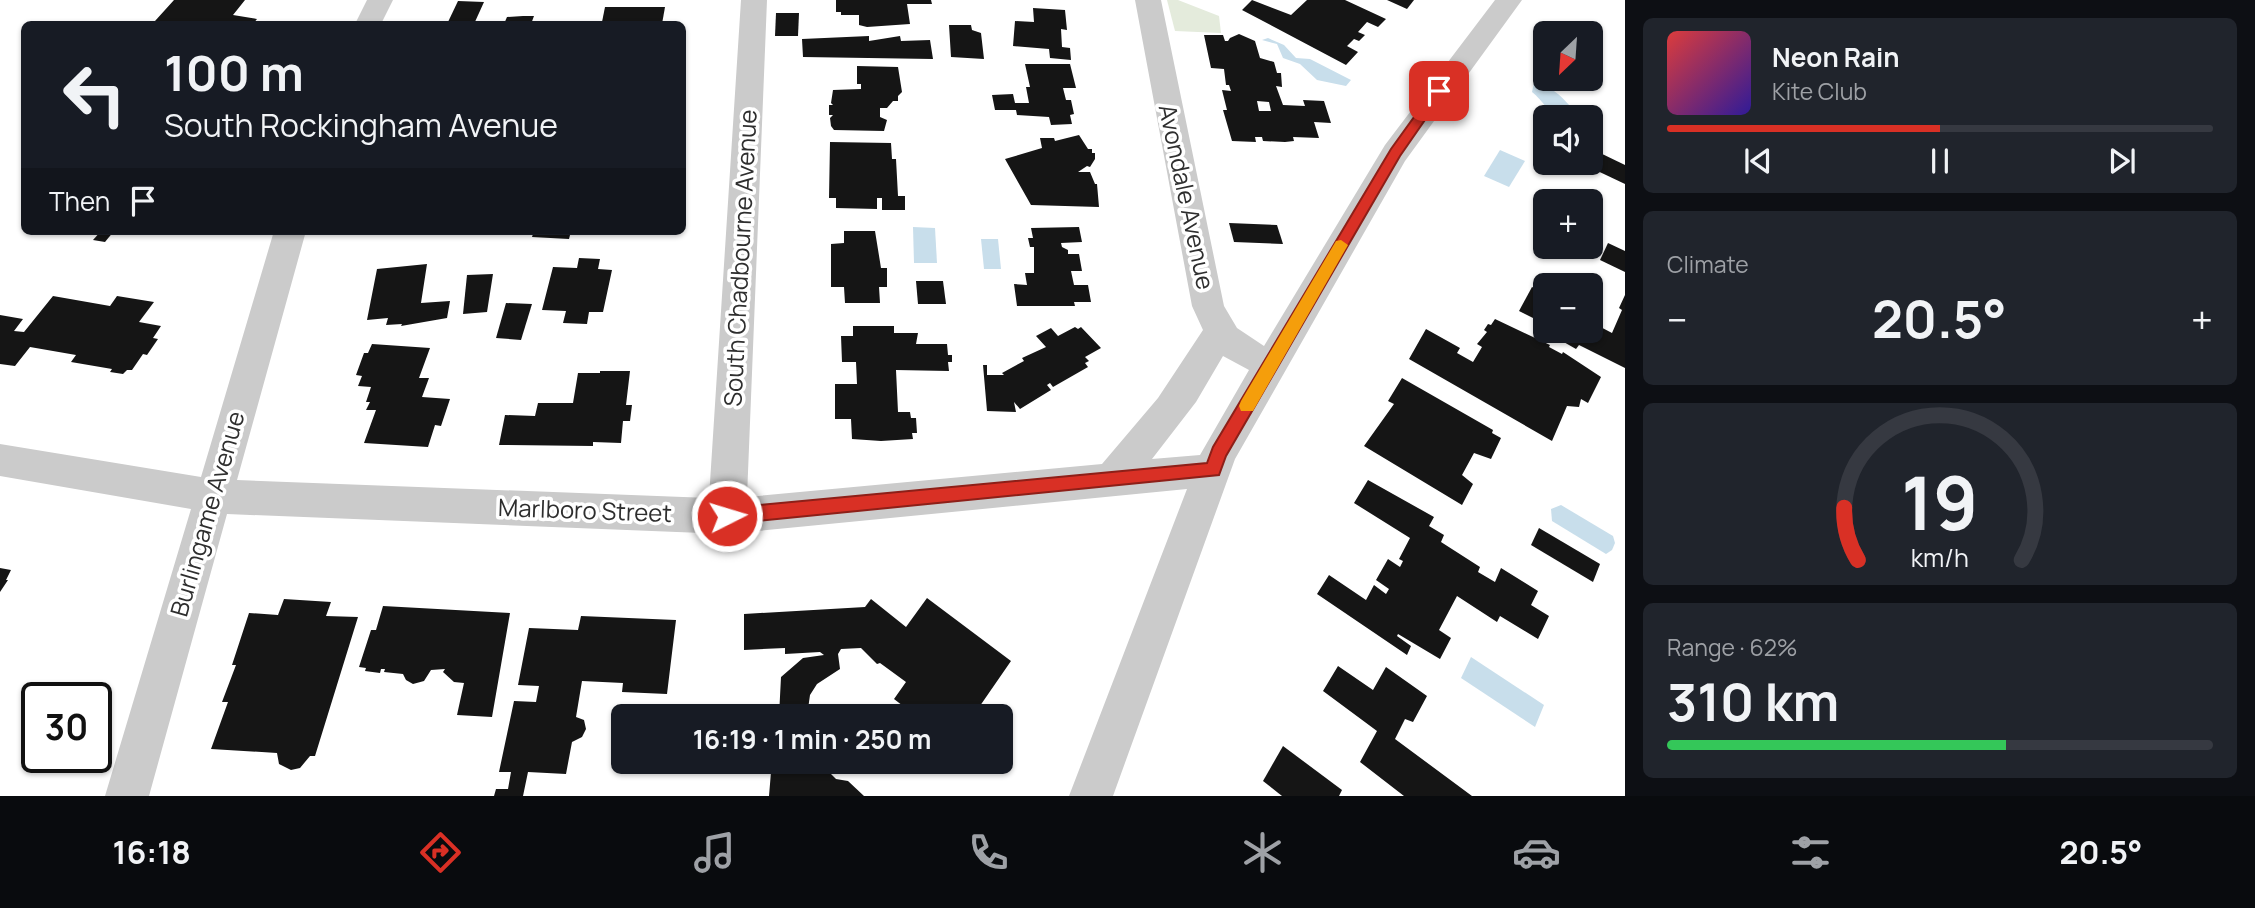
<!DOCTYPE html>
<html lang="en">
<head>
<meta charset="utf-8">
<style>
	body { margin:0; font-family:Manrope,sans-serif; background:#20242c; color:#f1f3f6; height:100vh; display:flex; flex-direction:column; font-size:26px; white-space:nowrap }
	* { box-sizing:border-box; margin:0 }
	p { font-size:23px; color:#9ea1a6 }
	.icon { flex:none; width:38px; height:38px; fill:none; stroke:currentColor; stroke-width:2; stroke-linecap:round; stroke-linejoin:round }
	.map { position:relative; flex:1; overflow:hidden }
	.details { display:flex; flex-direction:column; gap:18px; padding:18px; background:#0d0f14; width:630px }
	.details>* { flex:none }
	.guide { position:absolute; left:21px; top:21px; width:665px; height:214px; border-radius:10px; box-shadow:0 2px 5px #0004; background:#171b24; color:#f1f3f6; overflow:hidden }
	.needle { width:46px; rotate:205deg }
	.tools { position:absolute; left:1533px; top:21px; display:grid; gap:14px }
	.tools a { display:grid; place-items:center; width:70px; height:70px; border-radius:10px; background:#171b24; box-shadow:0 2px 5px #0004; font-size:35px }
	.speed { position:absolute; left:21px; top:682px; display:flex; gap:14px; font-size:35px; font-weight:700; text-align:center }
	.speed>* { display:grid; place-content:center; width:91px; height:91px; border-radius:50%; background:#171b24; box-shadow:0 2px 5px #0004; line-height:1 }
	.speed .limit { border:4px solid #111; border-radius:10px; background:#fff; color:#111 }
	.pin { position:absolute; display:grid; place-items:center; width:60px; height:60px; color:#fff; margin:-30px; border-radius:14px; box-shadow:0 4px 10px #0006 }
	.me { position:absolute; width:77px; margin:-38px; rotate:85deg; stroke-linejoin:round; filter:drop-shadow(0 0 5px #0008) }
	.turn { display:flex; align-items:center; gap:24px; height:147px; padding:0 28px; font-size:32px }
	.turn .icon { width:91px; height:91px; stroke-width:2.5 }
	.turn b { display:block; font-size:49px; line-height:60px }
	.then { display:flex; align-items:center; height:66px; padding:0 28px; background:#0003; gap:14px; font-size:26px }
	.big { font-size:52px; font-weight:700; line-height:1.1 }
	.details .widget { flex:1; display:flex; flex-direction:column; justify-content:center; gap:10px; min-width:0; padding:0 24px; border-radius:10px; background:#20242c }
	.details .dial { align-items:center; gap:0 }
	.dial svg { height:182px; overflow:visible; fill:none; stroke:#363941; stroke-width:7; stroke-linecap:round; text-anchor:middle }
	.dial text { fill:#f1f3f6; stroke:none }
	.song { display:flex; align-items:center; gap:21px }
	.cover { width:84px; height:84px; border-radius:10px; background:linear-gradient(135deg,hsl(0 70% 55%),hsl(250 70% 35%)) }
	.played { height:7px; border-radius:4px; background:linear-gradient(90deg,#d93025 50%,#363941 50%) }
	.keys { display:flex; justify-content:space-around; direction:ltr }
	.heat { display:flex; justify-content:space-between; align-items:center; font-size:38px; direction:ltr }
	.charge { height:10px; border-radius:5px; background:linear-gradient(90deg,#34c759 62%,#363941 0) }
	.trip { position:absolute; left:611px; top:704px; width:402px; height:70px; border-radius:10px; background:#171b24; box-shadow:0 2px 5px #0004; font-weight:700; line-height:70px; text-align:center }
	.tab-bar { display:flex; height:112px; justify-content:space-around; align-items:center; background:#090b0e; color:#9ea1a6 }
	.tab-bar .icon { width:49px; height:49px }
	.tab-bar .on { color:#d93025 }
	.tab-bar b { font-size:32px; color:#f1f3f6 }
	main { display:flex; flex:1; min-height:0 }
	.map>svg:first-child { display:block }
	.green { fill:#e4ebdc }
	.water { fill:#c8deeb }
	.building { fill:#151515; fill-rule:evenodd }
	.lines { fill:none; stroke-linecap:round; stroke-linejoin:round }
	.street { fill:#cbcbcb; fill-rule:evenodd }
	.route { fill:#d93025; stroke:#8d1f18; stroke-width:2 }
	.slow { fill:#f59e0b }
	.labels { text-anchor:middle; stroke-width:7; stroke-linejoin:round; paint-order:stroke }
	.street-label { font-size:24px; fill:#2e2e2e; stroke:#fff }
</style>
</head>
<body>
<main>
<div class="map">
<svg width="1625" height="796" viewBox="0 0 1625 796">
	<rect width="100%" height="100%" fill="#fff"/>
	<path class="green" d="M1167,0H1178L1219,16L1221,33L1175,31Z"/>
	<g class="water">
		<path d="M1268,38L1284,45L1296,58L1310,59L1351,80L1346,86L1317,80L1300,64L1283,58L1277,44L1262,40Z"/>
		<path d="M1534,83C1549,84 1561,96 1570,106L1569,114C1549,118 1545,102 1532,92Z"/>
		<path d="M1500,150L1525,161L1509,187L1484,176Z"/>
		<path d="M913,227L935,228L937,263H914Z"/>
		<path d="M981,239H998L1001,269H984Z"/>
		<path d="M1561,505L1613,536L1615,543L1612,550L1606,554L1552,521L1551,509Z"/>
		<path d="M1471,657L1544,705L1535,727L1461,678Z"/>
	</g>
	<g class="building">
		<path d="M174,0H245L233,15L257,19L253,24H180L155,21Z"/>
		<path d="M836,0H931L932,4H907L910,24L867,27L859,25V15H841V12H836Z"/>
		<path d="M1252,0L1291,15L1307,0H1345L1386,19L1378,27L1367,22L1358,32L1365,35L1359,41L1354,39L1347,46L1358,52L1346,65L1242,10Z"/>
		<path d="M1387,0H1414L1407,9Z"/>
		<path d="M458,1L484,2L474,24L448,22Z"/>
		<path d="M605,7H665L662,24L602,22Z"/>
		<path d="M1033,8L1065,10L1067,30L1061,29L1062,47L1070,48L1071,60L1050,58L1049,49L1013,46L1015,21L1034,22Z"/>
		<path d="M776,13H799L798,36H775Z"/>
		<path d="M523,16H534L531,24H504L507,17Z"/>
		<path d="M949,25H971L972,30L981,33L984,59L951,57Z"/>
		<path d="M1239,34L1255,41L1260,58L1274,62L1277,73H1281L1282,87L1276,86L1283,105L1305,106L1303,100L1324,101L1331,123L1314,122L1319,138L1293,137L1294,141L1285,142L1263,141L1262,137H1255L1256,142L1232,141L1223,110H1227L1222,90L1231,91L1229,85H1226L1224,69L1211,68L1204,35H1223L1225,41H1228L1230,38ZM1257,101L1269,102L1271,111H1259Z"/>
		<path d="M869,36V41L900,36L901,41L930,40L933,59L803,57L802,39Z"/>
		<path d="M1025,64H1070L1076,88H1063L1066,100H1071L1074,114L1070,115L1072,124L1051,125L1049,117L1017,115L1016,110H995L992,95L1013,94L1015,103H1029L1026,87H1030Z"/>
		<path d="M857,66L898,67L902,92L898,96V101H893L887,108H880V117L887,120L884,131L834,130L831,126L830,118L833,115H829V105H833L831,103L833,90L861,89V84H857Z"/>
		<path d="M1079,135L1088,149H1092V153H1095V159L1090,167L1087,166L1078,172H1090L1095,184H1097L1099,207L1031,205L1005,159L1042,148L1040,138H1054L1055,141Z"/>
		<path d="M830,142L891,143L892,159H896L898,196H905V210H882V198H877V209L836,208V198H829Z"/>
		<path d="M1596,151L1625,165V184L1587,166Z"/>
		<path d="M1229,223L1277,225L1283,244L1234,242Z"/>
		<path d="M1079,227L1082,242L1061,243L1062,247L1068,250V254H1079L1082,271H1071L1074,285H1088L1091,302H1074L1075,306H1017L1014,284L1027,285L1025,273H1034V247H1030L1028,238H1033L1031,228Z"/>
		<path d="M101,231H114L105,242L93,240Z"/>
		<path d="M534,231H571L569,239L532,237Z"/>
		<path d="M844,231H875L881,268H887V287H879L880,303H845L844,287H831V244L844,243Z"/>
		<path d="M1608,243L1625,251V272L1600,260Z"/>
		<path d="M579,258L600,259L598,269L612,270L603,312H589L587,324L563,323L566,311L542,310L553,267L577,268Z"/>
		<path d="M427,264L421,303L450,301L447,318L401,326L402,324L386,325L388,318L367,320L377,269Z"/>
		<path d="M493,274L487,312L463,314L467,275Z"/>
		<path d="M916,281H943L946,304H918Z"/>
		<path d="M1532,287L1545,293V324L1519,311Z"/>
		<path d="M1625,295V368L1579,345L1576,349L1562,341L1566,334L1558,331H1591V322L1612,333L1622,310L1619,308Z"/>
		<path d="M53,296L110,306L117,296L154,302L139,322L161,326L153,338L158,339L147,355L143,354L132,370H127L123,374L110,372L112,369L71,362L76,355L30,347L15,366L0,364V315L23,319L14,331L24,332Z"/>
		<path d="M506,303L532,304L521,340L496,338Z"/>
		<path d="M1495,319L1550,345L1549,347L1562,354L1563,352L1601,377L1588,403L1581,399L1579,407L1567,406L1552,441L1409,359L1426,329L1460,348L1457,353L1473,362L1482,347L1477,344L1487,332L1484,330L1488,324L1491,325Z"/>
		<path d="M853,326H894V333H918L916,344H947L948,355H952V362H948L949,371L896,370L898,412H910L911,418H916L917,433H912L913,439L881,441L852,439L851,419H835V384H857L856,362H842L841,336H853Z"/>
		<path d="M1075,327L1078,329L1081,327L1101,348L1085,357L1089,361L1085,363L1088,367L1053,387L1050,383L1047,385L1051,390L1020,409L1014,402L1016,412L987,411L983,365H987V375H1004L1002,373L1024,361L1022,358L1046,347L1036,336L1051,328L1058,336Z"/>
		<path d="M372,344L430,348L419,378H429L422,397L450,399L441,426L435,425L428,447L364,443L376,410H366L370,402H366L371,387L358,386L362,376L356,375L364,353H368Z"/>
		<path d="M600,371H630L626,405H632L630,421H623L621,443L593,442V446L499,445L505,415L535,416L538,403H573L578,373H600Z"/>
		<path d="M1402,378L1493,430L1492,433L1501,438L1491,459L1474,453L1462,475L1473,484L1462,505L1364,446L1394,404L1388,401Z"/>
		<path d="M1368,480L1434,517L1429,526L1444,535L1441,542L1480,567L1478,572L1495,582L1501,568L1538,591L1531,605L1549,616L1538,639L1500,616L1497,622L1457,596L1439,630L1451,638L1440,659L1398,634L1397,636L1411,646L1407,655L1317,594L1329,575L1366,600L1374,585L1386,594L1389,589L1376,580L1388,559L1400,567L1403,561L1399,559L1410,538L1354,503Z"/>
		<path d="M1539,528L1600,564L1593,582L1531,545Z"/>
		<path d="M0,568L11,570L6,580H8L0,592Z"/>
		<path d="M927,598L1011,661L973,716H916L894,699L906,682L880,663L877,664L861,648L841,649L838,654L840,669L817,684L810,695L807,716H779L781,677L803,658L824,655L820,652L785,654V648L744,650V614L865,607L871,599L906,627Z"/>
		<path d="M284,599L331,602L326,616L358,617L315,756H310L300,768L291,770L279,764L277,753L211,749L228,702H222L236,665H232L249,613L278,615Z"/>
		<path d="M383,606L510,613L492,717L457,715L464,683L454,682L443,672L445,669L431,670L424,681L413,684L406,680L403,674L384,672L385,669H381L380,673L365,671L366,668L359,667L371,630H376Z"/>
		<path d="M581,616L676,620L667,694L622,692L623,683L582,681L576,717L584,720L586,729L582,737L572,742L566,774L528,772L523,796H494L496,789H508L511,772H499L514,701L536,702L539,686L518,685L529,628L578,630Z"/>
		<path d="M1338,666L1373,690L1386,667L1427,696L1413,722L1405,719L1395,739L1472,796H1404L1360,762L1377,731L1323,691Z"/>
		<path d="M1283,746L1342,790L1339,796H1282L1263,781Z"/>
		<path d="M779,761H818L836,779L848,781L864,796H769L771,772Z"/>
	</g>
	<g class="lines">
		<g class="street">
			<path d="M367,0H393L381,24H355Z"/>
			<path d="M741,0H767L747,497L1102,464L1158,398L1203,330L1192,306L1135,0H1161L1224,306L1237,328L1264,346L1385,145L1495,0H1522L1405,161L1235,459L1113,796H1069L1187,489L727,534L227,514L149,796H105L191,509L0,476V444L201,477L274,231H306L237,480L709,498ZM1223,356L1249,370L1200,455L1152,459L1196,402Z"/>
		</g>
	</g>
	<path class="route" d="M1439,87L1445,91L1400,156L1226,456L1219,475L727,524L721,522L719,516L721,510L727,508L1207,463L1213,447L1391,149L1435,88Z"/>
	<path class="slow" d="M1341,240L1348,245L1253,411H1241L1239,406L1241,401L1336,241Z"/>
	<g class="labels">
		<g class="street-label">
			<text transform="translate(1186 197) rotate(78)" y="8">Avondale Avenue</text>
			<text transform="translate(741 258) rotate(-87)" y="8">South Chadbourne Avenue</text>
			<text transform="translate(585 511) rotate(2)" y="8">Marlboro Street</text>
			<text transform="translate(208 514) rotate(-74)" y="8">Burlingame Avenue</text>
		</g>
	</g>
</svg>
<div class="tools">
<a><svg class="needle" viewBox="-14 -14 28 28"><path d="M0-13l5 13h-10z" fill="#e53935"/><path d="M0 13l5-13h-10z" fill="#9ea1a6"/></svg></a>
<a><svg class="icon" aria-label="sound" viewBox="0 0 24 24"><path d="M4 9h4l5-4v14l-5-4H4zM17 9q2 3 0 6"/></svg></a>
<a>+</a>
<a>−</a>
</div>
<div class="speed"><div class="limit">30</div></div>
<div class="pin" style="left:1439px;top:91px;background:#d93025"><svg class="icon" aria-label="arrive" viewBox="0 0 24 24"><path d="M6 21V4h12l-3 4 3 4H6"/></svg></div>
<svg class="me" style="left:727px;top:516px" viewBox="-20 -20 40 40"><circle r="17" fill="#d93025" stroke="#fff" stroke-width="3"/><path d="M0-11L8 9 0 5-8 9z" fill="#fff"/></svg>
<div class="trip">16:19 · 1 min · 250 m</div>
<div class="guide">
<div class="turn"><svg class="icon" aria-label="left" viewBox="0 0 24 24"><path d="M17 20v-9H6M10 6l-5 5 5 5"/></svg><div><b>100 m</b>South Rockingham Avenue</div></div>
<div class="then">Then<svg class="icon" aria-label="arrive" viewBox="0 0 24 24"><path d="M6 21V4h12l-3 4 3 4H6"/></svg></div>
</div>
</div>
<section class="details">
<div class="widget">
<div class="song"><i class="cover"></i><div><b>Neon Rain</b><p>Kite Club</p></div></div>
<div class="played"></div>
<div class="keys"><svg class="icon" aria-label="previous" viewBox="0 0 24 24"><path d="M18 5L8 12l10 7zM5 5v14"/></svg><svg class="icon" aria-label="pause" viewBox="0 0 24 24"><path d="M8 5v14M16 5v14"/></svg><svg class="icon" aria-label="next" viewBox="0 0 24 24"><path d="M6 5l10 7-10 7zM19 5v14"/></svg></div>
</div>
<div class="widget"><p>Climate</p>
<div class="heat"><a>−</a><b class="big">20.5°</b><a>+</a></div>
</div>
<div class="widget dial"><svg viewBox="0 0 100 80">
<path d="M14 69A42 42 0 1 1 86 69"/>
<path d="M14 69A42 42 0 0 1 8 46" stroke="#d93025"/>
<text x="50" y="56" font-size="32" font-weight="700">19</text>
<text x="50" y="72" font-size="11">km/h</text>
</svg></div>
<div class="widget"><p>Range · 62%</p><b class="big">310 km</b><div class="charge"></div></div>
</section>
</main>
<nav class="tab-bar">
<b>16:18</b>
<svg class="icon on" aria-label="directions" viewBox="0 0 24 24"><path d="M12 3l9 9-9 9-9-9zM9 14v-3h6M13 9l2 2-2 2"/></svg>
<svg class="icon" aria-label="music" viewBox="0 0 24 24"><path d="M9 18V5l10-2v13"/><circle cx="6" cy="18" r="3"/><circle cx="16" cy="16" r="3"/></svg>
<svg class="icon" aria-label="phone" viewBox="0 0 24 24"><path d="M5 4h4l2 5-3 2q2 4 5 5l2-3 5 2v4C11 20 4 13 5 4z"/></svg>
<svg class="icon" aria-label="climate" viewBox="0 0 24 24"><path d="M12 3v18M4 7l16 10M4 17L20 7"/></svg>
<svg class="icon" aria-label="car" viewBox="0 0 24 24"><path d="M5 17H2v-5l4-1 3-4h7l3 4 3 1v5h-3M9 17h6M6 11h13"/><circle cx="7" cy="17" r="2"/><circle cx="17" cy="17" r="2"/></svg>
<svg class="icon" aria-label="filters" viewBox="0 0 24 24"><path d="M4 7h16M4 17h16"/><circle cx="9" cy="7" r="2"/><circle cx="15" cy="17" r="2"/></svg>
<b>20.5°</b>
</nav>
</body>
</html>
